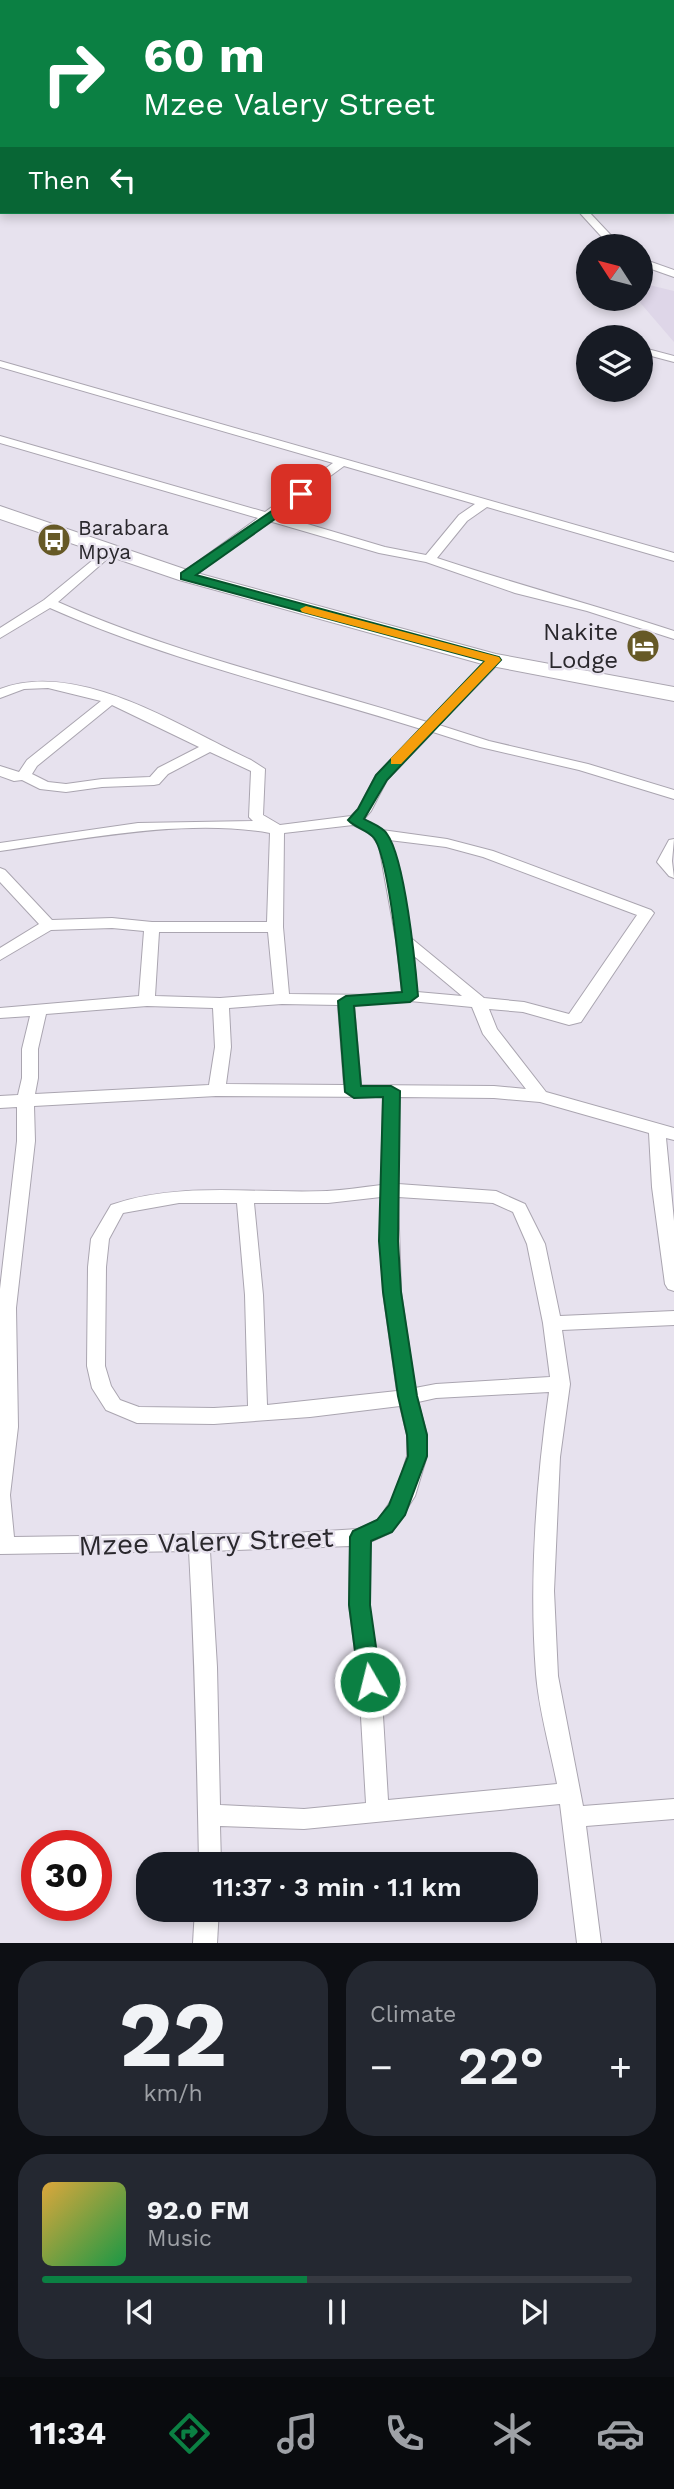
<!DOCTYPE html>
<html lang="en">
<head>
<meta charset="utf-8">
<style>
	body { margin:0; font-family:"Work Sans",sans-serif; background:#242831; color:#f1f3f6; height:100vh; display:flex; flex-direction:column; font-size:26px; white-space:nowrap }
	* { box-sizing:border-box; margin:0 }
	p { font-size:23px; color:#9ea1a6 }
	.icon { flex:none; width:38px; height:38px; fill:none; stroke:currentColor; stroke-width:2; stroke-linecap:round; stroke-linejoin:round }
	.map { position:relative; height:1943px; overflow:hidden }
	.panel { display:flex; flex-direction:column; gap:18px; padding:18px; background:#0d0f14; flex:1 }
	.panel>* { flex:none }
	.hud { position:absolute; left:0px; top:0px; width:676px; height:214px; box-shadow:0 4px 10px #0003; background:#0b8043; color:#fff; overflow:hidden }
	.needle { width:46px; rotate:306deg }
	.fabs { position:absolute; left:576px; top:234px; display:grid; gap:14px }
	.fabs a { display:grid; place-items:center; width:77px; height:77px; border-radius:50%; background:#171b24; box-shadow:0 4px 10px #0003; font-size:35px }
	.speed { position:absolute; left:21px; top:1830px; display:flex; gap:14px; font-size:35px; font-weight:700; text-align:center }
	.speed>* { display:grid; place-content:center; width:91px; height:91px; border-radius:50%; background:#171b24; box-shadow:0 4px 10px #0003; line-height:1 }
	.speed .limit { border:10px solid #d22; background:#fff; color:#111 }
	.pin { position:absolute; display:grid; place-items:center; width:60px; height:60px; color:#fff; margin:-30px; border-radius:14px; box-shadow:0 4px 10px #0006 }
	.me { position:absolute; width:77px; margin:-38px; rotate:352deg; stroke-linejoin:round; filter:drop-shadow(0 0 5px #0008) }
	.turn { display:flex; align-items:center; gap:24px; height:147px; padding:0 28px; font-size:32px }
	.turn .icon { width:91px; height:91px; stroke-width:2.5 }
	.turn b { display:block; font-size:49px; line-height:60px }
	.then { display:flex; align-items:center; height:66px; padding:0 28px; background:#0003; gap:14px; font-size:26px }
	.big { font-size:52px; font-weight:600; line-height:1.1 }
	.panel .card { flex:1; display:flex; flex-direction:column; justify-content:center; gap:10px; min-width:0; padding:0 24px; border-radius:28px; background:#242831 }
	.panel .dial { align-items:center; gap:0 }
	.dial b { font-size:91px; line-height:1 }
	.song { display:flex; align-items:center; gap:21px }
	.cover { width:84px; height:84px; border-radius:10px; background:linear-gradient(135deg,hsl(40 70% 55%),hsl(140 70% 35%)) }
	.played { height:7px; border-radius:4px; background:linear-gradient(90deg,#0b8043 45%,#363941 45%) }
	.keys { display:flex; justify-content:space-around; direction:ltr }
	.heat { display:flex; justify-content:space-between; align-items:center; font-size:38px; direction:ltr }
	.panel .tiles { flex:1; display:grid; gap:18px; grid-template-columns:1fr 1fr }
	.card:last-child { grid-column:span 2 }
	.trip { position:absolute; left:136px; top:1852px; width:402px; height:70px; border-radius:28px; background:#171b24; box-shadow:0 4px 10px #0003; font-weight:600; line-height:70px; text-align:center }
	.tab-bar { display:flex; height:112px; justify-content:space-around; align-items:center; background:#090b0e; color:#9ea1a6 }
	.tab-bar .icon { width:49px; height:49px }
	.tab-bar .on { color:#0b8043 }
	.tab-bar b { font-size:32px; color:#f1f3f6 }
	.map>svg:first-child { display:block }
	.built { fill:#ded6e8 }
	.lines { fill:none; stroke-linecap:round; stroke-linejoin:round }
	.minor-casing { stroke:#aaa5b0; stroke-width:2 }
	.trunk-casing { stroke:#aaa5b0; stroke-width:2 }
	.minor { fill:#fff; fill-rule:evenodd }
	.trunk { fill:#fff; fill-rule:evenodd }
	.route { fill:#0b8043; stroke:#07532c; stroke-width:2 }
	.slow { fill:#f59e0b }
	.labels { text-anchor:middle; stroke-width:5; stroke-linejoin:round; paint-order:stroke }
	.far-poi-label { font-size:21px; fill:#2a282d; stroke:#e7e2ee; text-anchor:start }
	.poi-label { font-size:24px; fill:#2a282d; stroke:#e7e2ee; text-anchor:end }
	.near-street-label { font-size:28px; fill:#2a282d; stroke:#e7e2ee }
</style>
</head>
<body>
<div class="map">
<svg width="674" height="1943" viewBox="0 0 674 1943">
	<rect width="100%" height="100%" fill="#e7e2ee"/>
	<path class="built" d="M641,283L674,291V342L637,299H640Z"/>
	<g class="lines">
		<defs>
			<g id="minor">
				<path d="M579,212H589L622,247H611Z"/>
				<path d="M640,258L674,270V277L640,265Z"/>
				<path d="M640,347L674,356V362L640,353Z"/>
				<path d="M0,361L674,553V561L487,507L467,521L437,558C515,584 595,605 674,631V639L587,611L515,593L426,562L379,553L269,521L190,579H182V573L258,518L0,443V436L265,512L333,463L0,367ZM344,466L475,504L459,515L426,555L385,547L277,515Z"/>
				<path d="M110,546L114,547V553L58,602C176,655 304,683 427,722L489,657H499V663L439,725L489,741L588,764L674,790V799L579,770L480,747L433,732L387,780L371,811L364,819L382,830L447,839L493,851L651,910L654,913L581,1022L569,1025L523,1012L489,1009L497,1029L546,1092L674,1128V1140L666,1138L674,1221V1291L668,1289L665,1284L652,1187L649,1133L540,1102L494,1098L399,1097L398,1184L496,1191L525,1204L545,1244L560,1316L674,1311V1325L562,1330L570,1384L560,1457L554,1591L558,1676L583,1806L674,1799V1819L586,1826L601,1943H577L560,1804L304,1829L220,1826L221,1864H199C197,1761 195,1656 189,1551L0,1554V1289L17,1141V1107L0,1108V1096L18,1095L22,1078V1049L30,1016L0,1018V1008L139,996L144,931L112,928L51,930L0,960V948L39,924L0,882V868L5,870L52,920L112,918L152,922H267L270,833C187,818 83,839 0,851V843L138,823L253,821L249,817L251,771L210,752L168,774L159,784L154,785L102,787L66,792L40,789L22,780L14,781L0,776V766L19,772L27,760L101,701L48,688L24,689L0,698V689C79,659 180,727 251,760L265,769L263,815L280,825L351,816L358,809L376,775L421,729C297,690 169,661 50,608L0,638V628L44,600ZM112,705L199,747L158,768L150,777L102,779L66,784L48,782L32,774L37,766ZM353,825L370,833L379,846L396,940L402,992L376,995L289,994L283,927L284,833ZM389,840L446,847L483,857L637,915L569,1014L524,1002L484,998L411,938L393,846ZM159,932H268L274,994L220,998L155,996ZM414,956L462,996L417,992ZM410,1001L472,1007L483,1034L526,1089L494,1086L361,1085L354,1005ZM282,1004L338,1005L344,1085L226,1084L231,1047L229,1008ZM147,1006L213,1008L215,1047L209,1085L35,1094L38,1078V1049L46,1014ZM216,1096L383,1097L381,1185C363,1187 345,1190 327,1191C255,1194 180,1181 111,1205L91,1239L88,1267L87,1366L92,1388L106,1410L137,1423L214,1424L310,1417L400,1406L407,1435V1456L396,1493L378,1520L358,1529L294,1533L14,1537L10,1495L18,1427L16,1308L35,1141L34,1106ZM381,1197L383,1292L397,1391L267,1405L263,1295L254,1203H328ZM398,1197L493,1203L513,1212L527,1244L543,1323L550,1377L436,1384L415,1388L401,1292ZM179,1203H237L245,1295L248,1406L214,1408L139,1407L120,1400L111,1386L105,1366L106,1267L109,1239L123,1213ZM549,1392C536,1484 529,1581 536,1674C539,1711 550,1748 557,1784L388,1800L381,1682L369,1605L370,1542L392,1532L415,1496L427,1456V1435L418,1402L436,1398ZM350,1546L349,1605L359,1682L366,1803L304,1809L220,1805L217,1667L210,1551Z"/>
				<path d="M674,839L672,861L674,878L669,876L657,862L669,840Z"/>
				<path d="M195,1909H219L217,1943H193Z"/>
			</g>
			<path id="trunk" d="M0,506L193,572L496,654L674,687V701L486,665L179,580L0,519Z"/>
		</defs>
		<use href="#minor" class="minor-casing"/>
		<use href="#trunk" class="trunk-casing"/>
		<use href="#minor" class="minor"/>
		<use href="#trunk" class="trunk"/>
	</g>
	<path class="route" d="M301,491L306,492V497L196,575L499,657L501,660L387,780L364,819C371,823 383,827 387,834C405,859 415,962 418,996L410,1002L354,1006L361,1086H391L400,1091L398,1241L401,1292L417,1396L427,1435V1456L405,1515L392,1532L371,1541L370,1605L381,1682L378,1689L370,1692L363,1689L359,1682L349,1605L350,1537L353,1531L377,1520L389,1505L408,1456L407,1435L398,1396L383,1292L379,1241L383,1097L354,1098L345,1092L338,1001L346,996L402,992C399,964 388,856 374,838C368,830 355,828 348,820L358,809L376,775L485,661L181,579V573Z"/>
	<path class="slow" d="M306,606L499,657L501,660L401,764H391V758L485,661L302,612L300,609Z"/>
	<defs>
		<symbol id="bus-disc" viewBox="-11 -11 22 22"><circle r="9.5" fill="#665926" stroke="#e7e2ee"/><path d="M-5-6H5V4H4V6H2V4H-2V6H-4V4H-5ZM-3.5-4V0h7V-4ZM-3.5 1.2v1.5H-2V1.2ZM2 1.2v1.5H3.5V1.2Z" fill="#fff"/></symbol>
		<symbol id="hotel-disc" viewBox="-11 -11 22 22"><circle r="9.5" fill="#665926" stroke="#e7e2ee"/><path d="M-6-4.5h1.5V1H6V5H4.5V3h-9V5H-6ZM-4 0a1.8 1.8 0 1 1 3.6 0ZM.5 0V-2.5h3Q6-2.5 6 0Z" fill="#fff"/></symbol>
	</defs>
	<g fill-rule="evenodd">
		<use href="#bus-disc" x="35" y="521" width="38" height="38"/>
		<use href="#hotel-disc" x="624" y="627" width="38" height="38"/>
	</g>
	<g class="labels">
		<g class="far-poi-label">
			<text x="78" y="535">Barabara<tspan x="78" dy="24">Mpya</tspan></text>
		</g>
		<g class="poi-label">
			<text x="618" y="640">Nakite<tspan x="618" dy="28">Lodge</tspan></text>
		</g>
		<g class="near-street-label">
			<text transform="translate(206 1541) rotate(-2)" y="10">Mzee Valery Street</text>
		</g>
	</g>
</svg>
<div class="fabs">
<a><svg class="needle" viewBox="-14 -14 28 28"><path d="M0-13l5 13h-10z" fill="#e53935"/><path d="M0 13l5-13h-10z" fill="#9ea1a6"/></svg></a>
<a><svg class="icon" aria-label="layers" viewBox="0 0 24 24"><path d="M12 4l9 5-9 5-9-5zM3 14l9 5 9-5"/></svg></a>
</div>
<div class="speed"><div class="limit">30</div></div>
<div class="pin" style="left:301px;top:494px;background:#d93025"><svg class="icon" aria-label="arrive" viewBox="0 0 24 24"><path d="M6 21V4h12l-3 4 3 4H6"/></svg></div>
<svg class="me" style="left:370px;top:1682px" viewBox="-20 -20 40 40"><circle r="17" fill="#0b8043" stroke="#fff" stroke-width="3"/><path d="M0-11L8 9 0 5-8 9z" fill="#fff"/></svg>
<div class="trip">11:37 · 3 min · 1.1 km</div>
<div class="hud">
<div class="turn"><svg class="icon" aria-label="right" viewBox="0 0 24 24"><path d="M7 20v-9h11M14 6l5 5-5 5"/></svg><div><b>60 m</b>Mzee Valery Street</div></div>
<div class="then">Then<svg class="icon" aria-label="left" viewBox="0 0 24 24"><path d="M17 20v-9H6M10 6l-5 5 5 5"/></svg></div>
</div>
</div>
<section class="panel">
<div class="tiles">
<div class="card dial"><b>22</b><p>km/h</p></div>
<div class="card"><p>Climate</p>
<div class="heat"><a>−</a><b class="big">22°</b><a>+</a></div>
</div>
<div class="card">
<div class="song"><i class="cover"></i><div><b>92.0 FM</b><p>Music</p></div></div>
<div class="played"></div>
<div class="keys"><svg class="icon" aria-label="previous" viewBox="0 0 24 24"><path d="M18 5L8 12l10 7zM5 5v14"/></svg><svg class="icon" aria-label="pause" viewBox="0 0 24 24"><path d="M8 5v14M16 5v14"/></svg><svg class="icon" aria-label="next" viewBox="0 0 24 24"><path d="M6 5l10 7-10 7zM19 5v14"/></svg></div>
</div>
</div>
</section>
<nav class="tab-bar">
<b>11:34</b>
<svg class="icon on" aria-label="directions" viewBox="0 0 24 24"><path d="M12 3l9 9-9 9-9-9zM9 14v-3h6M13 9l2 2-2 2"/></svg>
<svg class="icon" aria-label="music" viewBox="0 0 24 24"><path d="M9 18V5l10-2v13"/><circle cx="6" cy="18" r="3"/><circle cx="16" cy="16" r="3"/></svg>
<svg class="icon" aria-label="phone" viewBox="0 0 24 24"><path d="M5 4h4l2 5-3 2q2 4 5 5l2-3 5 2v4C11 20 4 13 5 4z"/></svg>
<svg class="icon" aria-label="climate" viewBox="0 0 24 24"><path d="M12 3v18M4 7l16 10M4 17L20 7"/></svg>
<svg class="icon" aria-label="car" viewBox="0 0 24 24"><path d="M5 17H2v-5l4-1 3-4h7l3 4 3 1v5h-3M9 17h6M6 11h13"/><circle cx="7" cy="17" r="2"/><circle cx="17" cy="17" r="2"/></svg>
</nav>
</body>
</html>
